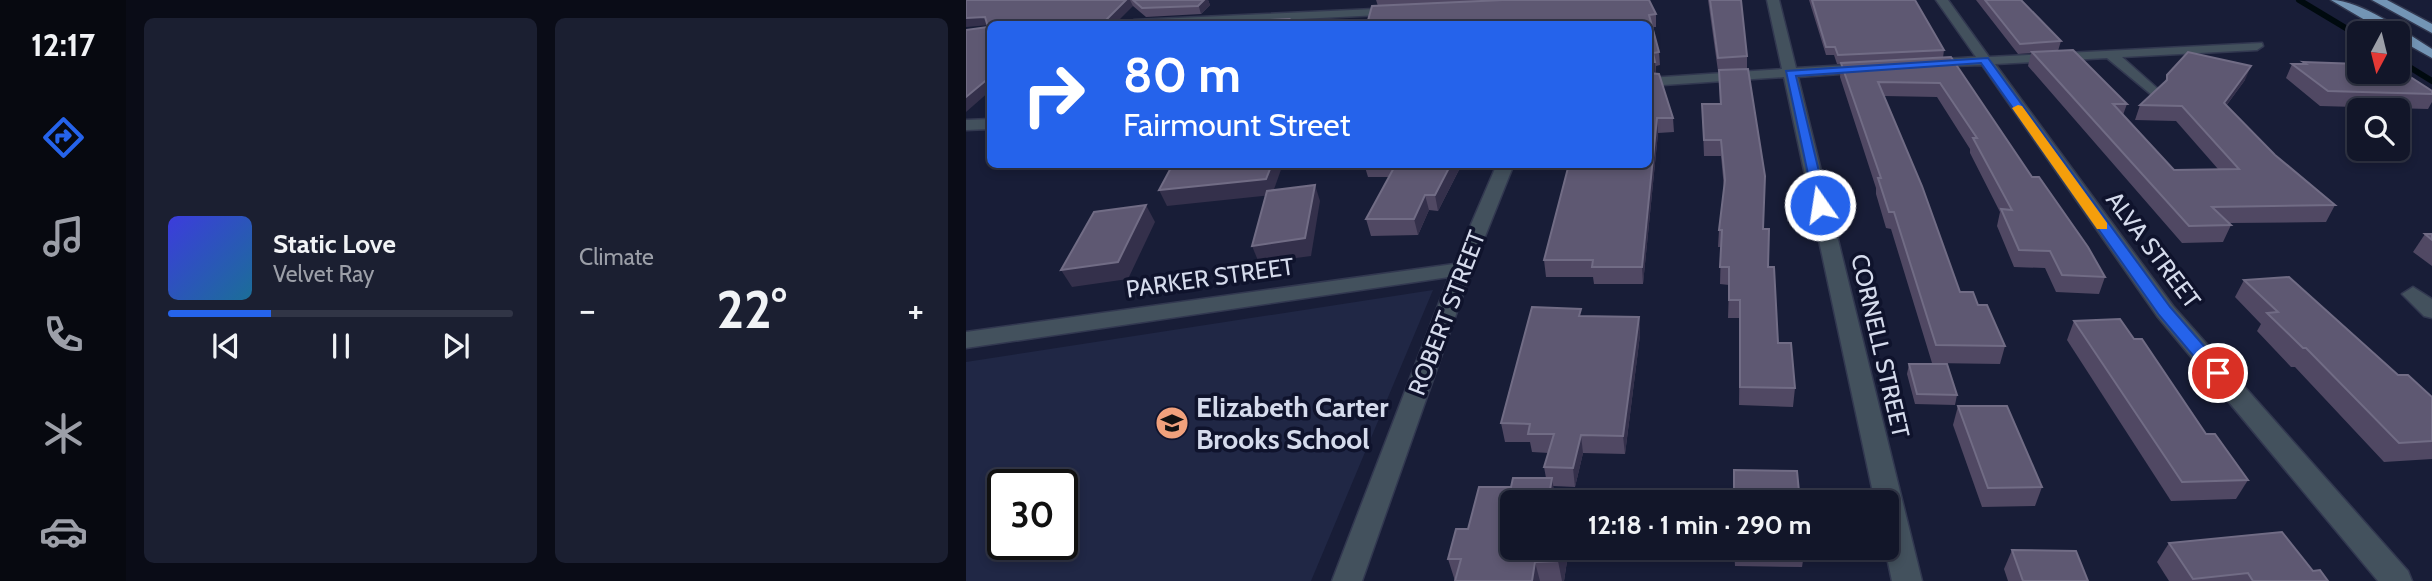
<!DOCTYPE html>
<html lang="en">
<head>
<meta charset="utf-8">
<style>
	body { margin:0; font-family:Cabin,sans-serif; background:#1b1f31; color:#f1f3f6; height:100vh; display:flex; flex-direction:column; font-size:26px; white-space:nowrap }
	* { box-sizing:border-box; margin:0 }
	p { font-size:23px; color:#9c9fa8 }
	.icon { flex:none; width:38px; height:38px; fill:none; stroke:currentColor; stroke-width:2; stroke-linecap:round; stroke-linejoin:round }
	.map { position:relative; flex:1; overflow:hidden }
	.panel { display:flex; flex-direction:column; gap:18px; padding:18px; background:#0a0c17; width:840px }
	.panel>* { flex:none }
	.top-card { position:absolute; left:21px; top:21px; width:665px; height:147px; border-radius:10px; box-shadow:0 4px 10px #0003,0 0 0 2px #313546; background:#2563eb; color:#fff; overflow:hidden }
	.needle { width:46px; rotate:187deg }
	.fabs { position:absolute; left:1381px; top:21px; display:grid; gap:14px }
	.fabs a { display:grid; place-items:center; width:63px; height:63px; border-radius:10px; background:#121629; box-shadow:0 4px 10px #0003,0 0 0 2px #313546; font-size:35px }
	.speed { position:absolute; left:21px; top:469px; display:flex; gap:14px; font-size:35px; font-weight:700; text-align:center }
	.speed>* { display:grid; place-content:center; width:91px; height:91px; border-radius:50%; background:#121629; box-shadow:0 4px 10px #0003,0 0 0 2px #313546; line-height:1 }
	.speed .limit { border:4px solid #111; border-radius:10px; background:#fff; color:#111 }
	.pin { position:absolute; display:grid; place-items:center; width:60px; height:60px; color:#fff; margin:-30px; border:4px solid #fff; border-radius:50%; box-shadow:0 2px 7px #0007 }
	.me { position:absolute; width:77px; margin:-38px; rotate:347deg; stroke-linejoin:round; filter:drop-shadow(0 0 5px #0008) }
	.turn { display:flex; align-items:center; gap:24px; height:147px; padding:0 21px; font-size:32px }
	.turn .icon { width:91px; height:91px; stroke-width:2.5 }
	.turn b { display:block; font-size:49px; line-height:60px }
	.big { font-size:52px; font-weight:700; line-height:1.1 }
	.panel .tile { flex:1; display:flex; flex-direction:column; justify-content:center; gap:10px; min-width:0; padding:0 24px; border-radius:10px; background:#1b1f31 }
	.song { display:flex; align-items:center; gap:21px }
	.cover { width:84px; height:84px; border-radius:10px; background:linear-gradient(135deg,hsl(240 70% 55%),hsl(200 70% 35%)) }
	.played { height:7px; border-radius:4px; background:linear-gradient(90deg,#2563eb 30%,#313546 30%) }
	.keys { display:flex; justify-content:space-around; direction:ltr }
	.heat { display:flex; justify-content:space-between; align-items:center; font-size:38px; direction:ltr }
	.panel .tiles { flex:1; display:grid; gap:18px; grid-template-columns:repeat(2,1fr) }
	.trip { position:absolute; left:534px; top:490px; width:399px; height:70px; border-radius:10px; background:#121629; box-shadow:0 4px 10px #0003,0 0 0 2px #313546; font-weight:700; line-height:70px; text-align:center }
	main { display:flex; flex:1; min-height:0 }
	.menu { display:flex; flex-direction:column; width:126px; justify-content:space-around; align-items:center; background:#070910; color:#9c9fa8 }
	.menu .icon { width:49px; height:49px }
	.menu .active { color:#2563eb }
	.menu b { font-size:32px; color:#f1f3f6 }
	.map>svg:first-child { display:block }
	.built { fill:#202745; fill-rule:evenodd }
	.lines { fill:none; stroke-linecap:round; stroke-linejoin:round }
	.stream { stroke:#000a0f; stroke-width:6 }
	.minor-casing { stroke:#323850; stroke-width:3 }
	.highway-casing { stroke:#323850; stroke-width:3 }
	.minor { fill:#43515d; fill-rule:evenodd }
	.highway { fill:#7395b5; fill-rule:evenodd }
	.wall { fill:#504863 }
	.shaded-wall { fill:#34304b }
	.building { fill:#5e5872; stroke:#716c85; stroke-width:2 }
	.route { fill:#2563eb; stroke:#184099; stroke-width:2 }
	.slow { fill:#f59e0b }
	.labels { text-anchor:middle; stroke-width:7; stroke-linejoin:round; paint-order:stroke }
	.street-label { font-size:24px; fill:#d5dbec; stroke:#0f132c }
	.near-poi-label { font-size:28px; font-weight:bold; fill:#d5dbec; stroke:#0f132c; text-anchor:start }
</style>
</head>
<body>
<main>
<nav class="menu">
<b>12:17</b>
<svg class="icon active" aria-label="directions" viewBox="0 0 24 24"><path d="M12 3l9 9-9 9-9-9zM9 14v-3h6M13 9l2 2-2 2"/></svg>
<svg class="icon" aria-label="music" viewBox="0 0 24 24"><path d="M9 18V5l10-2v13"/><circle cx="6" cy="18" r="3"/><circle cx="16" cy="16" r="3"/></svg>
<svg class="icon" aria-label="phone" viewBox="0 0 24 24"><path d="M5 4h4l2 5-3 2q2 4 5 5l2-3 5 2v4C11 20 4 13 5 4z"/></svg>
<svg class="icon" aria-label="climate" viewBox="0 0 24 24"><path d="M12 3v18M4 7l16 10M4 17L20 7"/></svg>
<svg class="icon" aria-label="car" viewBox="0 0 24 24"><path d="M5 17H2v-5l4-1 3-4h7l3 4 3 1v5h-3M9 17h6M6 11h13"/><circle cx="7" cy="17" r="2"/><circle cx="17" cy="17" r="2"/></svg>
</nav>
<section class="panel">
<div class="tiles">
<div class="tile">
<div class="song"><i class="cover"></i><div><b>Static Love</b><p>Velvet Ray</p></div></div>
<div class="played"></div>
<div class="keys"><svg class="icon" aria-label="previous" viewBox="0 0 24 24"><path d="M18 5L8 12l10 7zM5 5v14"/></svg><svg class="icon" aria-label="pause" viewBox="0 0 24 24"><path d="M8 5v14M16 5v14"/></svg><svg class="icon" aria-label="next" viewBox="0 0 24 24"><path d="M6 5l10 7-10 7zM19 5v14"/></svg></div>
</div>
<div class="tile"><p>Climate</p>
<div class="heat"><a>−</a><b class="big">22°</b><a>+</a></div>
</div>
</div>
</section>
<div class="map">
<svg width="1466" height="581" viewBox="0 0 1466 581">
	<rect width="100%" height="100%" fill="#181d37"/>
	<path class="built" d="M467,290L345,581H0V362ZM37,485H96V544H37Z"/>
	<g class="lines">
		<g class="stream">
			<path d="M1333,0L1393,36"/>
			<path d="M1432,60L1466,81"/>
		</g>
		<defs>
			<g id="minor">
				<path d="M801,0H813L830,68L902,64L909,68L902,72L832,77L956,581H926L919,548L920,502H909L818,77L682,86V78L816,69Z"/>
				<path d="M970,0H982L1023,57L1296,43L1297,46L1291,50L1156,57L1192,89L1194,92L1187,96L1141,58L1029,64L1207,306L1442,571L1446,581H1412L1191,316L1016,65L957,67L955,64L962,60L1010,57Z"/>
				<path d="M430,8L436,12L434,14L236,24H162L168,20Z"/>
				<path d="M24,119V129L0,130V120Z"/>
				<path d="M531,164H548L506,269L396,581H366L483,277L0,348V332L488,264Z"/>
				<path d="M1447,287L1466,299V318L1458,316L1436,294Z"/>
			</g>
			<g id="highway">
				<path d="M1365,0C1395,0 1440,33 1466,49V58L1432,39V33H1421Z"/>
				<path d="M1406,0H1421L1466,24V33Z"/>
			</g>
		</defs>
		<use href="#minor" class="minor-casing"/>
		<use href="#highway" class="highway-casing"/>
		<use href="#minor" class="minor"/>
		<use href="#highway" class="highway"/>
	</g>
	<g class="wall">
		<path d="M0,0H242L244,5L235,14L180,17L167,6L22,27Z"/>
		<path d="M410,0H683L690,14V27H687L693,52L694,65L690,66V74L707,118L708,132L692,133L677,284H628L627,277H580L578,260L682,164V24H401L412,6Z"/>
		<path d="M742,0H775L781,56V69L802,267L812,343L829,388L827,407L773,405L774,318H762L763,285L754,284L755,247H752L753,230L758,188L755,156H738L736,104H754L753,71H752Z"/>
		<path d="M843,0H949L978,50L977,58L1139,277L1133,294L1090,292L1079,268L1048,267L1031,226L1034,212L1004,153V149L971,97L918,96L994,292L1012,305L1039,346L1034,364L966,363L925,229L920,228L910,194V188L874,77L875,64H871L868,55H860Z"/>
		<path d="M1010,0H1055L1095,41L1092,51L1161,104L1157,115L1208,170L1252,169L1210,121L1169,120L1174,105L1199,82L1201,75L1279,80L1260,106L1309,155L1369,205L1360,222L1263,223L1265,225L1257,242L1216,243L1062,66L1065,53L1052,54Z"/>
		<path d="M1337,62L1466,91V102L1462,109L1354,106L1320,78L1326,64H1337Z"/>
		<path d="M398,164H496L472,211L463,210L452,235L405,236L400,219L423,177H402Z"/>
		<path d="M1459,234H1466V266L1447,252Z"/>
		<path d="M1278,280L1466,397V459L1418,462L1329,367H1325L1291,331L1295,324L1269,297Z"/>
		<path d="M616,316L673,317L674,335L659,454L617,453L609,487L587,486L590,502H546V548H603L598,581H489L482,559L502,529L545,487L580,478L578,467L583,453L566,452L564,442H539L535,423Z"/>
		<path d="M1108,321L1282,480L1270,499L1205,501L1101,340Z"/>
		<path d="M943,364L991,395L989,405L949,404L941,374Z"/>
		<path d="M992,406L1076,487L1069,506L1016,507L987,425Z"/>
		<path d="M1203,543L1347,571L1362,581H1203L1191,562Z"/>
		<path d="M768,548H839L836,567L769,566Z"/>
		<path d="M1046,550L1122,581H1042L1038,569Z"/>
	</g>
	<g class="shaded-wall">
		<path d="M160,0H164L167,6L149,24H136Z"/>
		<path d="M231,0H242L244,5L235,14Z"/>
		<path d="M19,17L24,25L0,27V18Z"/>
		<path d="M682,62H689L690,75L682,76Z"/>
		<path d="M1285,66L1279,80L1251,118L1258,103Z"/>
		<path d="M24,77V91L0,112V97Z"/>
		<path d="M691,118L692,133L677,284L676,267Z"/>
		<path d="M306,164H317L306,195L201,206L193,190Z"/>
		<path d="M485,164H496L472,211L469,195Z"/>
		<path d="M349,185L354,201L345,256L293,263L286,246Z"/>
		<path d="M459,195L463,210L452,235L448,219Z"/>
		<path d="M180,205L189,222L162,279L106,287L95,270Z"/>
		<path d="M673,317L674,335L659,454L657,436Z"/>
		<path d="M615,435L617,453L609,487L607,468Z"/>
		<path d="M586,478L590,502H582Z"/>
		<path d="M594,548H603L598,581H596L592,561Z"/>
		<path d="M569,562L574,581H566Z"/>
	</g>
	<g class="building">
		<path d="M0,0H160L136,24H24V77L0,97V30L22,27L19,17L0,18Z"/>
		<path d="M167,0H238L232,6L176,8Z"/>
		<path d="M537,0H683L690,14L683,15L693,52L687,53L689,62H682V24H401L406,6Z"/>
		<path d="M744,0H775L781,56L752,58Z"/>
		<path d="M846,0H949L978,50L872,55L869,47H860Z"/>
		<path d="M1019,0H1055L1095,41L1054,44Z"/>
		<path d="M323,19L320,24H282L285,21Z"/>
		<path d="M188,20H220L215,24H194Z"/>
		<path d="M1107,50L1161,104H1147L1208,170L1273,169L1216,106L1174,105L1201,80V75L1222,52L1285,66L1258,103L1309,155L1369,205L1246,207L1265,225L1223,226L1066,52Z"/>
		<path d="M985,57L1066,177H1073L1122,247L1139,277L1096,275L1084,251L1053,250L1035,209L1046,210L1007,138H1011L974,83L912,82L956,186L994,292H1007L1012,305H1021L1039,346L970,345L928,212H923L912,178H915L875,63Z"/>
		<path d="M1337,62L1393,64V72H1432V69L1466,91V94L1362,91L1326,64H1340Z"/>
		<path d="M782,69L799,176L797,229H803L802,267H808L812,343H825L829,388L774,387V300H763V267H754L756,230H753L759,180L755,140H738L736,104H755L753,70Z"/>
		<path d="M682,73L693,74L707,118H691L676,267H626L627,260H578L603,164H682Z"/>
		<path d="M207,164H306L300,179L193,190Z"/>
		<path d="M430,164H485L469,195H459L448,219H400Z"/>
		<path d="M349,185L339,238L286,246L301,191Z"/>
		<path d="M180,205L152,262L95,270L128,212Z"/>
		<path d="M1459,234H1466V240Z"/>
		<path d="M1323,277L1432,375H1442L1466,397V441L1433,443L1340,348H1337L1301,313L1312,312L1278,280Z"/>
		<path d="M566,307L615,309L613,316L673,317L657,436L615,435L607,468L578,467L588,434H562L564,424L535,423Z"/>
		<path d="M1154,319L1168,339H1176L1240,434H1249L1282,480L1216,482L1108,321Z"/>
		<path d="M943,364H981L991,395L951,394Z"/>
		<path d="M992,406H1041L1076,487L1022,488Z"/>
		<path d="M768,470L831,471L834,502H768Z"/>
		<path d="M547,478H586L582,502H546V548H594L592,561L569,562L566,581H489L495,559H482L490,529H502L513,487H545Z"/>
		<path d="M1316,532L1347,571L1354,570L1362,581H1287L1282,573L1227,579L1203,543Z"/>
		<path d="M1046,550L1110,551L1122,581H1057Z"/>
	</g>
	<path class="route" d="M1022,58L1204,307L1258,369L1261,373L1258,378H1246L1193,315L1015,63L830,76L861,205L849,207L820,71Z"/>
	<path class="slow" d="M1052,105L1056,106L1141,223V229H1131L1046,108Z"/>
	<defs>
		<symbol id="school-disc" viewBox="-11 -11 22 22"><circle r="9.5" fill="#f1a17c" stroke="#0f132c"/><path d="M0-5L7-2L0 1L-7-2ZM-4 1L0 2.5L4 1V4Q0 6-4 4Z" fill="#111"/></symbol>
	</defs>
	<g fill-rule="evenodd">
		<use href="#school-disc" x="187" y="404" width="38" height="38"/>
	</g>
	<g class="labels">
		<g class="street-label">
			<text transform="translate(1187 250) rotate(53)" y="8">ALVA STREET</text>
			<text transform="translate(244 278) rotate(-8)" y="8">PARKER STREET</text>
			<text transform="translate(481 313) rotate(-69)" y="8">ROBERT STREET</text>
			<text transform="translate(914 346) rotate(77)" y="8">CORNELL STREET</text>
		</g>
		<g class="near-poi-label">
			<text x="230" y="417">Elizabeth Carter<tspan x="230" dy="32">Brooks School</tspan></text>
		</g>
	</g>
</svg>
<div class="fabs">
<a><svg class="needle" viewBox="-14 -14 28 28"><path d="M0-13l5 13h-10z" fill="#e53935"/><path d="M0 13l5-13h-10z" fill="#9c9fa8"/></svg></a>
<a><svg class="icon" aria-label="search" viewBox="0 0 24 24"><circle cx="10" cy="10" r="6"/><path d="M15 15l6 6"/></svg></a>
</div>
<div class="speed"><div class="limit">30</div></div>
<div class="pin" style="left:1252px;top:373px;background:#d93025"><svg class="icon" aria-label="arrive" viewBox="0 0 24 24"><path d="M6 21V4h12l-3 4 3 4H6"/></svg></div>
<svg class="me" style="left:854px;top:205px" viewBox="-20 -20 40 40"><circle r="17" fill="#2563eb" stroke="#fff" stroke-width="3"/><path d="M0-11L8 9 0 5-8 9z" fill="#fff"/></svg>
<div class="trip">12:18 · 1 min · 290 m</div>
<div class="top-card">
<div class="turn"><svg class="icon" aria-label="right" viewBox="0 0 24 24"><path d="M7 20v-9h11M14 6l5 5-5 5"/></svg><div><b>80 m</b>Fairmount Street</div></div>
</div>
</div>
</main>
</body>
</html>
